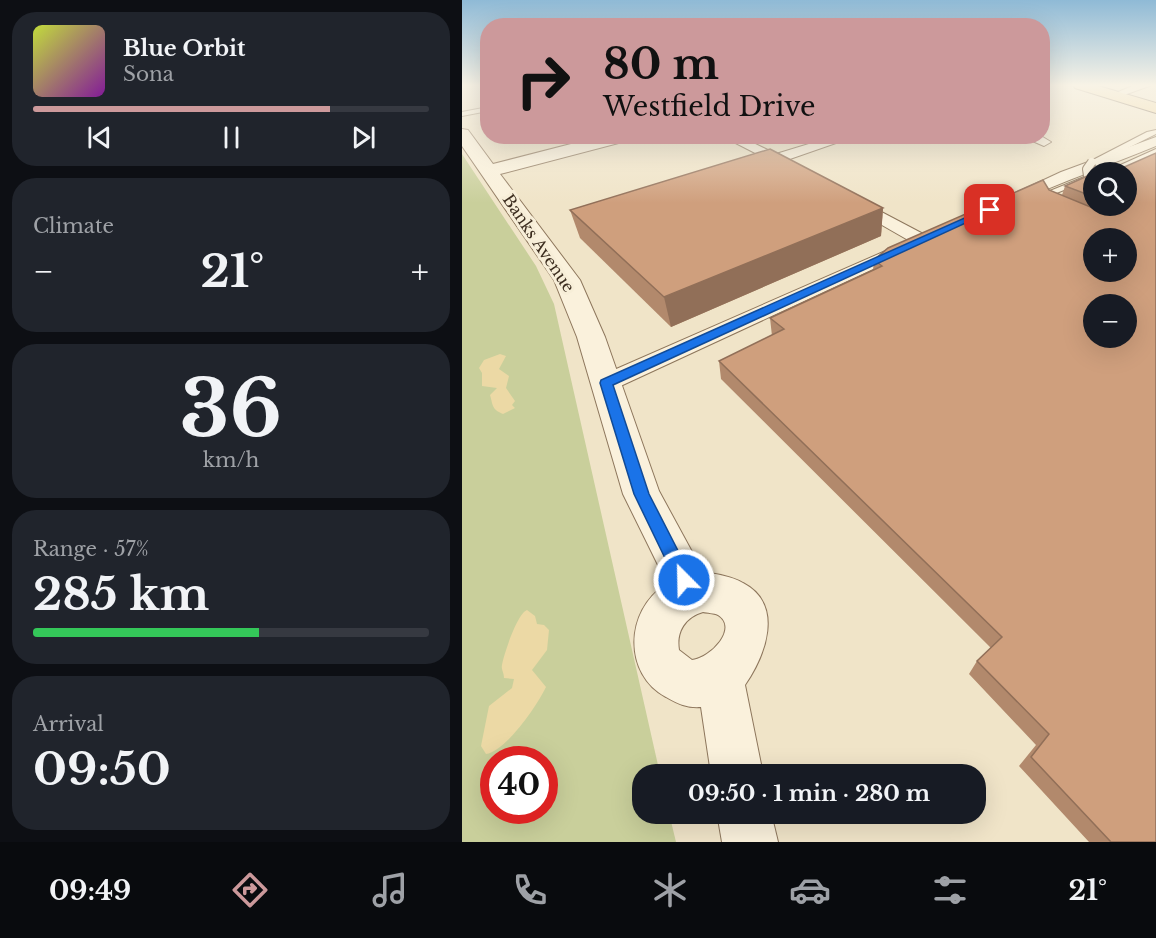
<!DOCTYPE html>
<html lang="en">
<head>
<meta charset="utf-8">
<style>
	body { margin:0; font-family:"Libre Baskerville",serif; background:#20242c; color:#f1f3f6; height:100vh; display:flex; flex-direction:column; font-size:22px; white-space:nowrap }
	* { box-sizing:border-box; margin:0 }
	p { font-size:20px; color:#9ea1a6 }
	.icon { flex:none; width:33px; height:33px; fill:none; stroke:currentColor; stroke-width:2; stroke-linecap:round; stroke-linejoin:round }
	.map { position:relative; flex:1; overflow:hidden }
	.side { display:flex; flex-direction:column; gap:12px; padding:12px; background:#0d0f14; width:462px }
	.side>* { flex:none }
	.hud { position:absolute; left:18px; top:18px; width:570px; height:126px; border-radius:24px; box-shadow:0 6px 24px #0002; background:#cc999b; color:#111; overflow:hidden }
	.controls { position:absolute; left:621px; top:162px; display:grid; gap:12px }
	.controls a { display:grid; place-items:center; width:54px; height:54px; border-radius:50%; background:#171b24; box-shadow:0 6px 24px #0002; font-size:30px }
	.speed { position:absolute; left:18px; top:746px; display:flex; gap:12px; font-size:30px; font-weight:700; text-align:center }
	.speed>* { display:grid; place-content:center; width:78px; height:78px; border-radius:50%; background:#171b24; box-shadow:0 6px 24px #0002; line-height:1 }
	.speed .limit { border:9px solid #d22; background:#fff; color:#111 }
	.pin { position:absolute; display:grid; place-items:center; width:51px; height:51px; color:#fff; margin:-26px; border-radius:12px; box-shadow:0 3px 9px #0006 }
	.me { position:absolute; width:66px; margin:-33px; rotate:337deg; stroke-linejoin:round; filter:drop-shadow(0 0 4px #0008) }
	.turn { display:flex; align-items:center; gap:21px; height:126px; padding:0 24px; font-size:27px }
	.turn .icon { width:78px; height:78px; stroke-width:2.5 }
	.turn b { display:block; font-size:42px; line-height:51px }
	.big { font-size:45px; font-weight:700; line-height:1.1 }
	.side .card { flex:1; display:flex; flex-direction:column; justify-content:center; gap:9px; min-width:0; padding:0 21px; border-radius:24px; background:#20242c }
	.side .dial { align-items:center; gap:0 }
	.dial b { font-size:78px; line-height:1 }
	.song { display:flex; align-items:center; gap:18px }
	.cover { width:72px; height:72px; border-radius:9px; background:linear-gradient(135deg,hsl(70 70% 55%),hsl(290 70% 35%)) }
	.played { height:6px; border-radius:3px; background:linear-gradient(90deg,#cc999b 75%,#363941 75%) }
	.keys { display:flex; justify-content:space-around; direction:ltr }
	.heat { display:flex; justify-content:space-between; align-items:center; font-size:33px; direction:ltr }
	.charge { height:9px; border-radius:4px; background:linear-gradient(90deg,#34c759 57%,#363941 0) }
	.trip { position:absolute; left:170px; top:764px; width:354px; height:60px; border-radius:24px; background:#171b24; box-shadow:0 6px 24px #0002; font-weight:700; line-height:60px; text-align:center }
	.tab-bar { display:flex; height:96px; justify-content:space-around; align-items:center; background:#090b0e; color:#9ea1a6 }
	.tab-bar .icon { width:42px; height:42px }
	.tab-bar .on { color:#cc999b }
	.tab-bar b { font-size:27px; color:#f1f3f6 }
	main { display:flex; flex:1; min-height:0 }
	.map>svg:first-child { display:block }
	.green { fill:#c9cf9b; fill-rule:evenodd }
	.sand { fill:#ecd9a5 }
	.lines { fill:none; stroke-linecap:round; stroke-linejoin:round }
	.service-casing { stroke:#8d765c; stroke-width:2 }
	.minor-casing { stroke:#8d765c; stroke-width:2 }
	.tertiary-casing { stroke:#8d765c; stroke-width:2 }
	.primary-casing { stroke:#5b4430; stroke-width:2 }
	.service { fill:#faf1dc; fill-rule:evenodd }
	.minor { fill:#faf1dc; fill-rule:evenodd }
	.tertiary { fill:#faf1dc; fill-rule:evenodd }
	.primary { fill:#f3d9a0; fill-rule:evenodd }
	.service-bridge-casing { stroke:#8d765c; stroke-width:10; stroke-linecap:butt }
	.service-bridge { stroke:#faf1dc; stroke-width:8 }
	.wall { fill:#b2896c }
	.shaded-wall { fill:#916f58 }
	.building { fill:#cf9f7d; stroke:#916f58; stroke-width:1.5; fill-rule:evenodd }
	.route { fill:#1a73e8; stroke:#114b97; stroke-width:1.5 }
	.labels { text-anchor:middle; stroke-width:6; stroke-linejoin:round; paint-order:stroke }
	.street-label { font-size:16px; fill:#3d2e20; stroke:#f7eed8 }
</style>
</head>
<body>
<main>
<section class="side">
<div class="card">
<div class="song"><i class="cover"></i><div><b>Blue Orbit</b><p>Sona</p></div></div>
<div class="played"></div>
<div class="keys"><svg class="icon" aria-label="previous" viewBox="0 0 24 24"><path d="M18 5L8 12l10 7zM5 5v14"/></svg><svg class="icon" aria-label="pause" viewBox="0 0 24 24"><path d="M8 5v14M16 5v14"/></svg><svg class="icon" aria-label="next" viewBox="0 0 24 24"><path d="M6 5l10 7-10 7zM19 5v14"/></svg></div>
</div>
<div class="card"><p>Climate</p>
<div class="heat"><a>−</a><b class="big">21°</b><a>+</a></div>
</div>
<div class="card dial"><b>36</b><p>km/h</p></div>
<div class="card"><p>Range · 57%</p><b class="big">285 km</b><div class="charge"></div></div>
<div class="card"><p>Arrival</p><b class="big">09:50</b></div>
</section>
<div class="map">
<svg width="694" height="842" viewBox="0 0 694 842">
	<rect width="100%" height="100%" fill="#f0e4c8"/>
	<path class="green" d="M0,154L74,266L92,304L198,774H180V813H207L214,842H0ZM32,759H82V810H32Z"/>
	<g class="sand">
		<path d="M38,354L44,356L37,369L47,376L44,388L53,401L50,405L53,408L41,414C29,409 31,404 28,395L35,388L20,386V373L17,368L22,360Z"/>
		<path d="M65,610L73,616L75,624L82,625L87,630L85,650L70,670L84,687C75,706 44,751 24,754L19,746L27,706L50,688L52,679L42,678C42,672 39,670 40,665C42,654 55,614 65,610Z"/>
	</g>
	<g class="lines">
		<defs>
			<g id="service">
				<path d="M26,107V111L0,116V112Z"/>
				<path d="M694,130V134L634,164L627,162L685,132Z"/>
				<path d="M694,149V154L652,172H643Z"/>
				<path d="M632,173V178L587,196L591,202L590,204H584L578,195Z"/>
			</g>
			<g id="minor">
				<path d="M673,85H690L662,95L656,92Z"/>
				<path d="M260,136H277L314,154L373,136H394L325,160L335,167L328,171Z"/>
				<path d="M559,136H579L589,142L582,146Z"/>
				<path d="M694,137V146C648,165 602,181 557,201L551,203L543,198L599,172Z"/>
				<path d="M391,197L465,236L468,240L459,245L453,244L385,205L383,202L385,199Z"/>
				<path d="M444,242L450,243L453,247L450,251L152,389L144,391L136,389L132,383L136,377Z"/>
			</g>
			<g id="tertiary">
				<path d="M0,129L6,130L31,164L140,136H170L168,140L38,174L118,280L143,337L197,491L241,572C254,574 269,576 281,583C323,605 303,656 283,685L301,774H249L239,707C225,708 216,704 204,697C161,674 163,611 203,585L197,567L161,494L115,337L92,280L0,146ZM241,612C245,613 252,613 256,615C277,628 249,658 230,660L217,650C214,632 223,617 241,612Z"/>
				<path d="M255,813H309L316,842H260Z"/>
			</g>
			<path id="primary" d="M611,85H633L694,103V113L613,88Z"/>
		</defs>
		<use href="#service" class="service-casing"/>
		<use href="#minor" class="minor-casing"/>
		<use href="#tertiary" class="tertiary-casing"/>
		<use href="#primary" class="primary-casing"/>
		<use href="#service" class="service"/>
		<use href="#minor" class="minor"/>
		<use href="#tertiary" class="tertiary"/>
		<use href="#primary" class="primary"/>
		<defs>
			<path id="service-bridge" d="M630,162L625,169L626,176L632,178"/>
		</defs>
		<use href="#service-bridge" class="service-bridge-casing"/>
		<use href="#service-bridge" class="service-bridge"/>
	</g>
	<g class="wall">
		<path d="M632,173V206H664L694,842H627L557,766L574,745L507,674L515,661L529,648L259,379L257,361L310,336L308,318L411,270L412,260L587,190L600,195L603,186Z"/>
		<path d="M421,208L419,236L209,327L118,238L108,210Z"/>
	</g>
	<path class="shaded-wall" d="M421,208L419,236L209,327L202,297Z"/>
	<g class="building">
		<path d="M308,149L421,208L202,297L108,210Z"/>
		<path d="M694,153V842H649L569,757L587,734L515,661L540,637L257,361L322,329L308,318L420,266L412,260L426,248L581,180L587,190L643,213L651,212V206H664V172H651ZM632,238H664V272H632ZM632,304H664V338H632Z"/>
		<path d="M638,170L645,172H632Z"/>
		<path d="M632,173V197L603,186Z"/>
	</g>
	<linearGradient id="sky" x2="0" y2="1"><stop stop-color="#8fbad6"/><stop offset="0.42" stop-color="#f8f3e6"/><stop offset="1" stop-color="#f8f3e6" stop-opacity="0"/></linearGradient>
	<rect width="694" height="203" fill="url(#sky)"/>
	<path class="route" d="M525,208L532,210L151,385L187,494L231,580L228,585L222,588L216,585L172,494L138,383L139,380Z"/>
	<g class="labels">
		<g class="street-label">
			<text transform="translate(77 243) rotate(56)" y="6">Banks Avenue</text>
		</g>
	</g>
</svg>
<div class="controls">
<a><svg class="icon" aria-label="search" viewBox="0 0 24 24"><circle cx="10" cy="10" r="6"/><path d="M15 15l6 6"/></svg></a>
<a>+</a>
<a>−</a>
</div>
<div class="speed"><div class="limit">40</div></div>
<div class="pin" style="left:528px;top:210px;background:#d93025"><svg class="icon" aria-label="arrive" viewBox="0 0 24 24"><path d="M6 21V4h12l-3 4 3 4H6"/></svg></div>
<svg class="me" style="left:222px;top:580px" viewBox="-20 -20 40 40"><circle r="17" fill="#1a73e8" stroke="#fff" stroke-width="3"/><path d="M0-11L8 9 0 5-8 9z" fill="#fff"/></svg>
<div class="trip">09:50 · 1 min · 280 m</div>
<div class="hud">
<div class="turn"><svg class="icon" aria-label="right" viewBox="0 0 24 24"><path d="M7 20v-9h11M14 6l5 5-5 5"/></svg><div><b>80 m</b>Westfield Drive</div></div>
</div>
</div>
</main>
<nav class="tab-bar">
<b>09:49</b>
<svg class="icon on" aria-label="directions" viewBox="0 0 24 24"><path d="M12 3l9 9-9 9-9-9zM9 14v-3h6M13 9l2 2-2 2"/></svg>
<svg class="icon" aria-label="music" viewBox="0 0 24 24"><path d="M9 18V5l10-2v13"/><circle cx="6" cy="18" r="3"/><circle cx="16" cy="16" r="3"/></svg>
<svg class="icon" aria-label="phone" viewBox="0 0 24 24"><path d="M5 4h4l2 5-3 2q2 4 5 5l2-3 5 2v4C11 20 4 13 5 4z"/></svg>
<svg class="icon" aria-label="climate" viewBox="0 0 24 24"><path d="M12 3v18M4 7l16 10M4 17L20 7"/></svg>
<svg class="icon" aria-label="car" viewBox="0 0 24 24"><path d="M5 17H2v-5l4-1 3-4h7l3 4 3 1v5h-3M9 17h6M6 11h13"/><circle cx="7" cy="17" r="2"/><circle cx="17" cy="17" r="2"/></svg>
<svg class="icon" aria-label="filters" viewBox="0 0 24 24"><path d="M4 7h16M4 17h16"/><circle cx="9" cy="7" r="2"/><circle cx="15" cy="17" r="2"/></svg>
<b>21°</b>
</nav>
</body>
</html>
